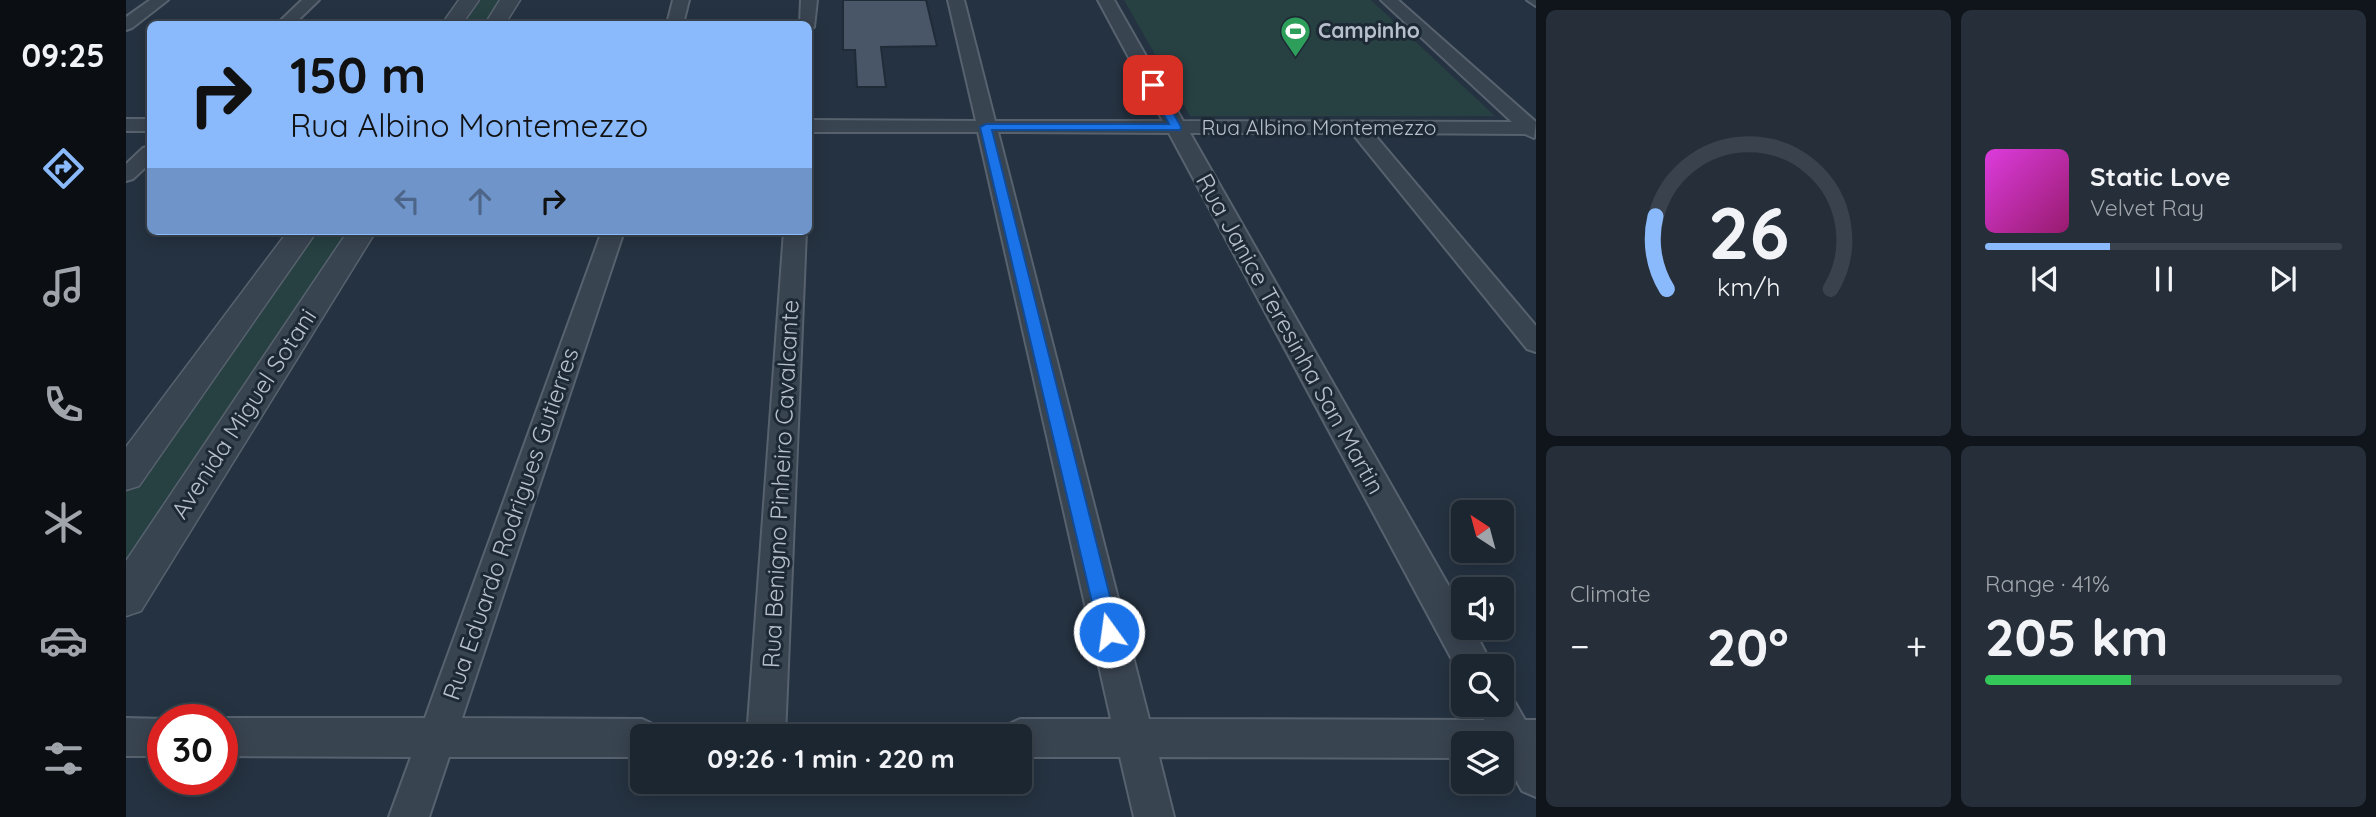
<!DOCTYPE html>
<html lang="en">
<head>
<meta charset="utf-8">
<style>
	body { margin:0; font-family:Quicksand,sans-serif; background:#252e39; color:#f1f3f6; height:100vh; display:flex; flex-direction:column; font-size:26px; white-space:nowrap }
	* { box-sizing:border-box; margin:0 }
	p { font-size:23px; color:#a0a5ab }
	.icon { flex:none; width:38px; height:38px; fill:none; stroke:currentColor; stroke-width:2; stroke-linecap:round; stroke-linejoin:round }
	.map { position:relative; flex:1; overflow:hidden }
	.details { display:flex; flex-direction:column; gap:10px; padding:10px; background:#0f151b; width:840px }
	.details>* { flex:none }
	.guide { position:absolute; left:21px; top:21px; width:665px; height:214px; border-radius:10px; box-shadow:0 4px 18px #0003,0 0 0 2px #3a434d; background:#8abafc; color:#111; overflow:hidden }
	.needle { width:46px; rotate:324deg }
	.tools { position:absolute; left:1325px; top:500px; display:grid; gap:14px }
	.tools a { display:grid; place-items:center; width:63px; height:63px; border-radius:10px; background:#1c2631; box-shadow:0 4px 18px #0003,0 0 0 2px #3a434d; font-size:35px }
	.speed { position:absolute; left:21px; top:704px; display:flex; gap:14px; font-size:35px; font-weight:700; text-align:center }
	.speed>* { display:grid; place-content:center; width:91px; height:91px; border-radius:50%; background:#1c2631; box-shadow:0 4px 18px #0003,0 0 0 2px #3a434d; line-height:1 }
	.speed .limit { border:10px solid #d22; background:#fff; color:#111 }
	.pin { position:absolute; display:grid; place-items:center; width:60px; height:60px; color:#fff; margin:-30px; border-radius:14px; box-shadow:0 4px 10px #0006 }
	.me { position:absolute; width:77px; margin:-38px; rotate:346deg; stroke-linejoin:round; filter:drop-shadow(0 0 5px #0008) }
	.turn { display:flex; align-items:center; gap:24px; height:147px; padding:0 28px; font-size:32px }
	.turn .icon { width:91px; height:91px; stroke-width:2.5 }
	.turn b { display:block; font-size:49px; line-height:60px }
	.lanes { display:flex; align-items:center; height:66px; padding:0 28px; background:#0003; justify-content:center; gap:35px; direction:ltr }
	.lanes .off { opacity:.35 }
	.big { font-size:52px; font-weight:700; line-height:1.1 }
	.details .tile { flex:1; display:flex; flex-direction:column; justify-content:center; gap:10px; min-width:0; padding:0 24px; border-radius:10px; background:#252e39 }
	.details .dial { align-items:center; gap:0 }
	.dial svg { height:182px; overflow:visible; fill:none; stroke:#3a434d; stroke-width:7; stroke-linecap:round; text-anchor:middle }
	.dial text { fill:#f1f3f6; stroke:none }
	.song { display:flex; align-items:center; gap:21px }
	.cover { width:84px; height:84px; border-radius:10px; background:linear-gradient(135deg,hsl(300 70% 55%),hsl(320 70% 35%)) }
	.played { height:7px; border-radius:4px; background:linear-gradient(90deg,#8abafc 35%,#3a434d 35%) }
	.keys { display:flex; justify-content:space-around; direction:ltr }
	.heat { display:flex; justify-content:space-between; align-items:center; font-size:38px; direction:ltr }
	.charge { height:10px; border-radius:5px; background:linear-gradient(90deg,#34c759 41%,#3a434d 0) }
	.details .tiles { flex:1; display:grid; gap:10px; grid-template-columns:repeat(2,1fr) }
	.trip { position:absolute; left:504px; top:724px; width:402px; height:70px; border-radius:10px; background:#1c2631; box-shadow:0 4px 18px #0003,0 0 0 2px #3a434d; font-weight:700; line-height:70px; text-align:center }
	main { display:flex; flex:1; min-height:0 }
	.menu { display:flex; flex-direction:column; width:126px; justify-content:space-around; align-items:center; background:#0b0f14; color:#a0a5ab }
	.menu .icon { width:49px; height:49px }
	.menu .current { color:#8abafc }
	.menu b { font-size:32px; color:#f1f3f6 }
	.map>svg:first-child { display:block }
	.green { fill:#274042 }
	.building { fill:#485668; stroke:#202b38; stroke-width:2 }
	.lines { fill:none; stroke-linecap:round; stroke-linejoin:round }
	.minor-casing { stroke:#57626e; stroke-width:4 }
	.tertiary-casing { stroke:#57626e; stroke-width:3 }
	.minor { fill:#394451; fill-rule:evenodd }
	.tertiary { fill:#394451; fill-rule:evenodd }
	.route { fill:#1a73e8; stroke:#114b97; stroke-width:2 }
	.labels { text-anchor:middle; stroke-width:6; stroke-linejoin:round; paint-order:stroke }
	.far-poi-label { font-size:21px; font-weight:bold; fill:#b6bfcb; stroke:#1e2936; text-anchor:start }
	.far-street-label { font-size:21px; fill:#b6bfcb; stroke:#1e2936 }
	.street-label { font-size:24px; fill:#b6bfcb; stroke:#1e2936 }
</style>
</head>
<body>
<main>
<nav class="menu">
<b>09:25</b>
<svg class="icon current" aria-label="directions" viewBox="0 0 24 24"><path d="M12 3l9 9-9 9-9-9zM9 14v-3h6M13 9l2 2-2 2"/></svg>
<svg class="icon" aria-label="music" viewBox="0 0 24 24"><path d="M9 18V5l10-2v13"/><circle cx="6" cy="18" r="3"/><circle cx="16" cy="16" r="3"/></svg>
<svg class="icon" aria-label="phone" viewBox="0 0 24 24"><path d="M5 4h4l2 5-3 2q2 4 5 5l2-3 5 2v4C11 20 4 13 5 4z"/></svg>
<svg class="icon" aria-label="climate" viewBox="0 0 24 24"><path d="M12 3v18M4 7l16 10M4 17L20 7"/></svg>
<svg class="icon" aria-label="car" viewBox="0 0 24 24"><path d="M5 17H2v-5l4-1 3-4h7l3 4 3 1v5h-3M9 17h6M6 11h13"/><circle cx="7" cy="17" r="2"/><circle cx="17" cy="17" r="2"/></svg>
<svg class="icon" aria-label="filters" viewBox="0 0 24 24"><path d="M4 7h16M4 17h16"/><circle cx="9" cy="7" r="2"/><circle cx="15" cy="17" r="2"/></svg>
</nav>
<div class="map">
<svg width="1410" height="817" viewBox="0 0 1410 817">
	<rect width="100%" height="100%" fill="#253241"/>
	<g class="green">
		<path d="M355,0H378L362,24H337Z"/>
		<path d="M998,0H1245L1369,116H1064Z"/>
		<path d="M189,231H227L0,580V492Z"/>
	</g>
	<path class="building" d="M717,0H800L811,46L755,47L760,87H731L729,50H717Z"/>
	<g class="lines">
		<defs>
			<g id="minor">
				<path d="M24,0H42L6,28L0,30V17Z"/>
				<path d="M176,0H193L168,24H151Z"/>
				<path d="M547,0H563L557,24H541Z"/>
				<path d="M675,0H691L688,27L682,29V24H674Z"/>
				<path d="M822,0H838L869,121H1037L972,0H988L1057,121L1386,122L1255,0H1272L1410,122L1408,138L1399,134L1247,133L1410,326V352L1401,349L1226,133H1064L1337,611V628H1347L1367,667H1337V680L1043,133L872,132L1023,719L1358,720L1352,705H1376V689L1383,692L1399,720H1410V797L1396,791L1378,758H1376V744H1337V758L1033,757L1048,817H1008L994,757H894V737H875L881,725L894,719H985L852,132H682V120L850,121Z"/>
				<path d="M1401,0H1410V6Z"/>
				<rect x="0" y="119" width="24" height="12"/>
				<path d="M24,146V163L7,179L0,181V164L17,148Z"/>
				<path d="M476,231H498L336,718L516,719L529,725L535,737H516V757H323L303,817H263L285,757L96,756V719H93L96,718H299Z"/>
				<path d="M658,231H680L659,737H621Z"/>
				<path d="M0,718L40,719H37V756H0Z"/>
			</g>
			<g id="tertiary">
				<path d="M333,0H353L336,24H316Z"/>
				<path d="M374,0H394L379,24H359Z"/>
				<path d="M162,231H191L13,486L0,490V447Z"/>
				<path d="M222,231H250L15,611L0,616V561Z"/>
			</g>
		</defs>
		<use href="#minor" class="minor-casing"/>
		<use href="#tertiary" class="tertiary-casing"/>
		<use href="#minor" class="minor"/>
		<use href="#tertiary" class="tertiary"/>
	</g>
	<path class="route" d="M1023,83L1032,85L1055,127L1054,130H866L993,632L990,639L983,642L976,639L973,632L854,127L860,124H1043L1021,85Z"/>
	<defs>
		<symbol id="stadium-pin" viewBox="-11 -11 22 30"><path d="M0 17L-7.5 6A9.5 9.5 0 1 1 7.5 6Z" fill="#2e9e5b" stroke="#1e2936"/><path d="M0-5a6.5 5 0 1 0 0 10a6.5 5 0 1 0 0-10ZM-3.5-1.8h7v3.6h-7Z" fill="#fff"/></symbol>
	</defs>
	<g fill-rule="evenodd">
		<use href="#stadium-pin" x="1152" y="14" width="35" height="47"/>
	</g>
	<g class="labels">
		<g class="far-poi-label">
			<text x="1192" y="38">Campinho</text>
		</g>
		<g class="far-street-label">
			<text x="1193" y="135">Rua Albino Montemezzo</text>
		</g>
		<g class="street-label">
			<text transform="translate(1164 334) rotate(61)" y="8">Rua Janice Teresinha San Martin</text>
			<text transform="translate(118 414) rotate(-57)" y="8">Avenida Miguel Sotani</text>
			<text transform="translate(655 484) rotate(-87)" y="8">Rua Benigno Pinheiro Cavalcante</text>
			<text transform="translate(385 524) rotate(-71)" y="8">Rua Eduardo Rodrigues Gutierres</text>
		</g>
	</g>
</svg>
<div class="tools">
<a><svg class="needle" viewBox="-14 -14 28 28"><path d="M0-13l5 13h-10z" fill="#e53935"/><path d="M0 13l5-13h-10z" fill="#a0a5ab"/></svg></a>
<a><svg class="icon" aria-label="sound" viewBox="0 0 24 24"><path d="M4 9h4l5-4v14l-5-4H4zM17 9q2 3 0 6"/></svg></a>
<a><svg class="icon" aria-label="search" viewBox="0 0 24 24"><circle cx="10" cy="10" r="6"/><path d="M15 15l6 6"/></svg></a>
<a><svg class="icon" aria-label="layers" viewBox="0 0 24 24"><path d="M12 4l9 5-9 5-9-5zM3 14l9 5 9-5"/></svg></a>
</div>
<div class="speed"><div class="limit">30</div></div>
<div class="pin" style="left:1027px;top:85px;background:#d93025"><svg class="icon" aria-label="arrive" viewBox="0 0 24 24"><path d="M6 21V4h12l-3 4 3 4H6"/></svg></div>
<svg class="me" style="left:983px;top:632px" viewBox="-20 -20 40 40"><circle r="17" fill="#1a73e8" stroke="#fff" stroke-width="3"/><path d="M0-11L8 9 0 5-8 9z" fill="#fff"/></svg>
<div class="trip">09:26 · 1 min · 220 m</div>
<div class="guide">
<div class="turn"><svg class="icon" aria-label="right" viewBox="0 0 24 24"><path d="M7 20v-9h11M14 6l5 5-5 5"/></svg><div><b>150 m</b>Rua Albino Montemezzo</div></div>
<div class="lanes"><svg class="icon off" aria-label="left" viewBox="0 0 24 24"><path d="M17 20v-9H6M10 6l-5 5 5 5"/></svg><svg class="icon off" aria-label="ahead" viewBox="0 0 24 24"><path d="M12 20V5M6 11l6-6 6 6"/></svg><svg class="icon" aria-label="right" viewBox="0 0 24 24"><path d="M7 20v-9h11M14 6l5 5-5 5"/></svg></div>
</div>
</div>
<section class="details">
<div class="tiles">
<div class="tile dial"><svg viewBox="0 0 100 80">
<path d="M14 69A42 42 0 1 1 86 69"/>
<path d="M14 69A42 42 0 0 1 9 37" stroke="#8abafc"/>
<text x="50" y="56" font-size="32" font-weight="700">26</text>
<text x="50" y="72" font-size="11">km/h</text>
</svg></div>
<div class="tile">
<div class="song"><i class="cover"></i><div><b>Static Love</b><p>Velvet Ray</p></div></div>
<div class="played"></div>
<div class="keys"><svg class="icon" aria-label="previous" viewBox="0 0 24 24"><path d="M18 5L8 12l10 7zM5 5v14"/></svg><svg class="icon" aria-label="pause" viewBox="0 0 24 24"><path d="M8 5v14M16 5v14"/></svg><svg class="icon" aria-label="next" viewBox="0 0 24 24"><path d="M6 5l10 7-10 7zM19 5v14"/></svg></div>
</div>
<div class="tile"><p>Climate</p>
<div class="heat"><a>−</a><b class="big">20°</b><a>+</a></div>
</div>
<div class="tile"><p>Range · 41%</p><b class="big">205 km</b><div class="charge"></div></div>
</div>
</section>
</main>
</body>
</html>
